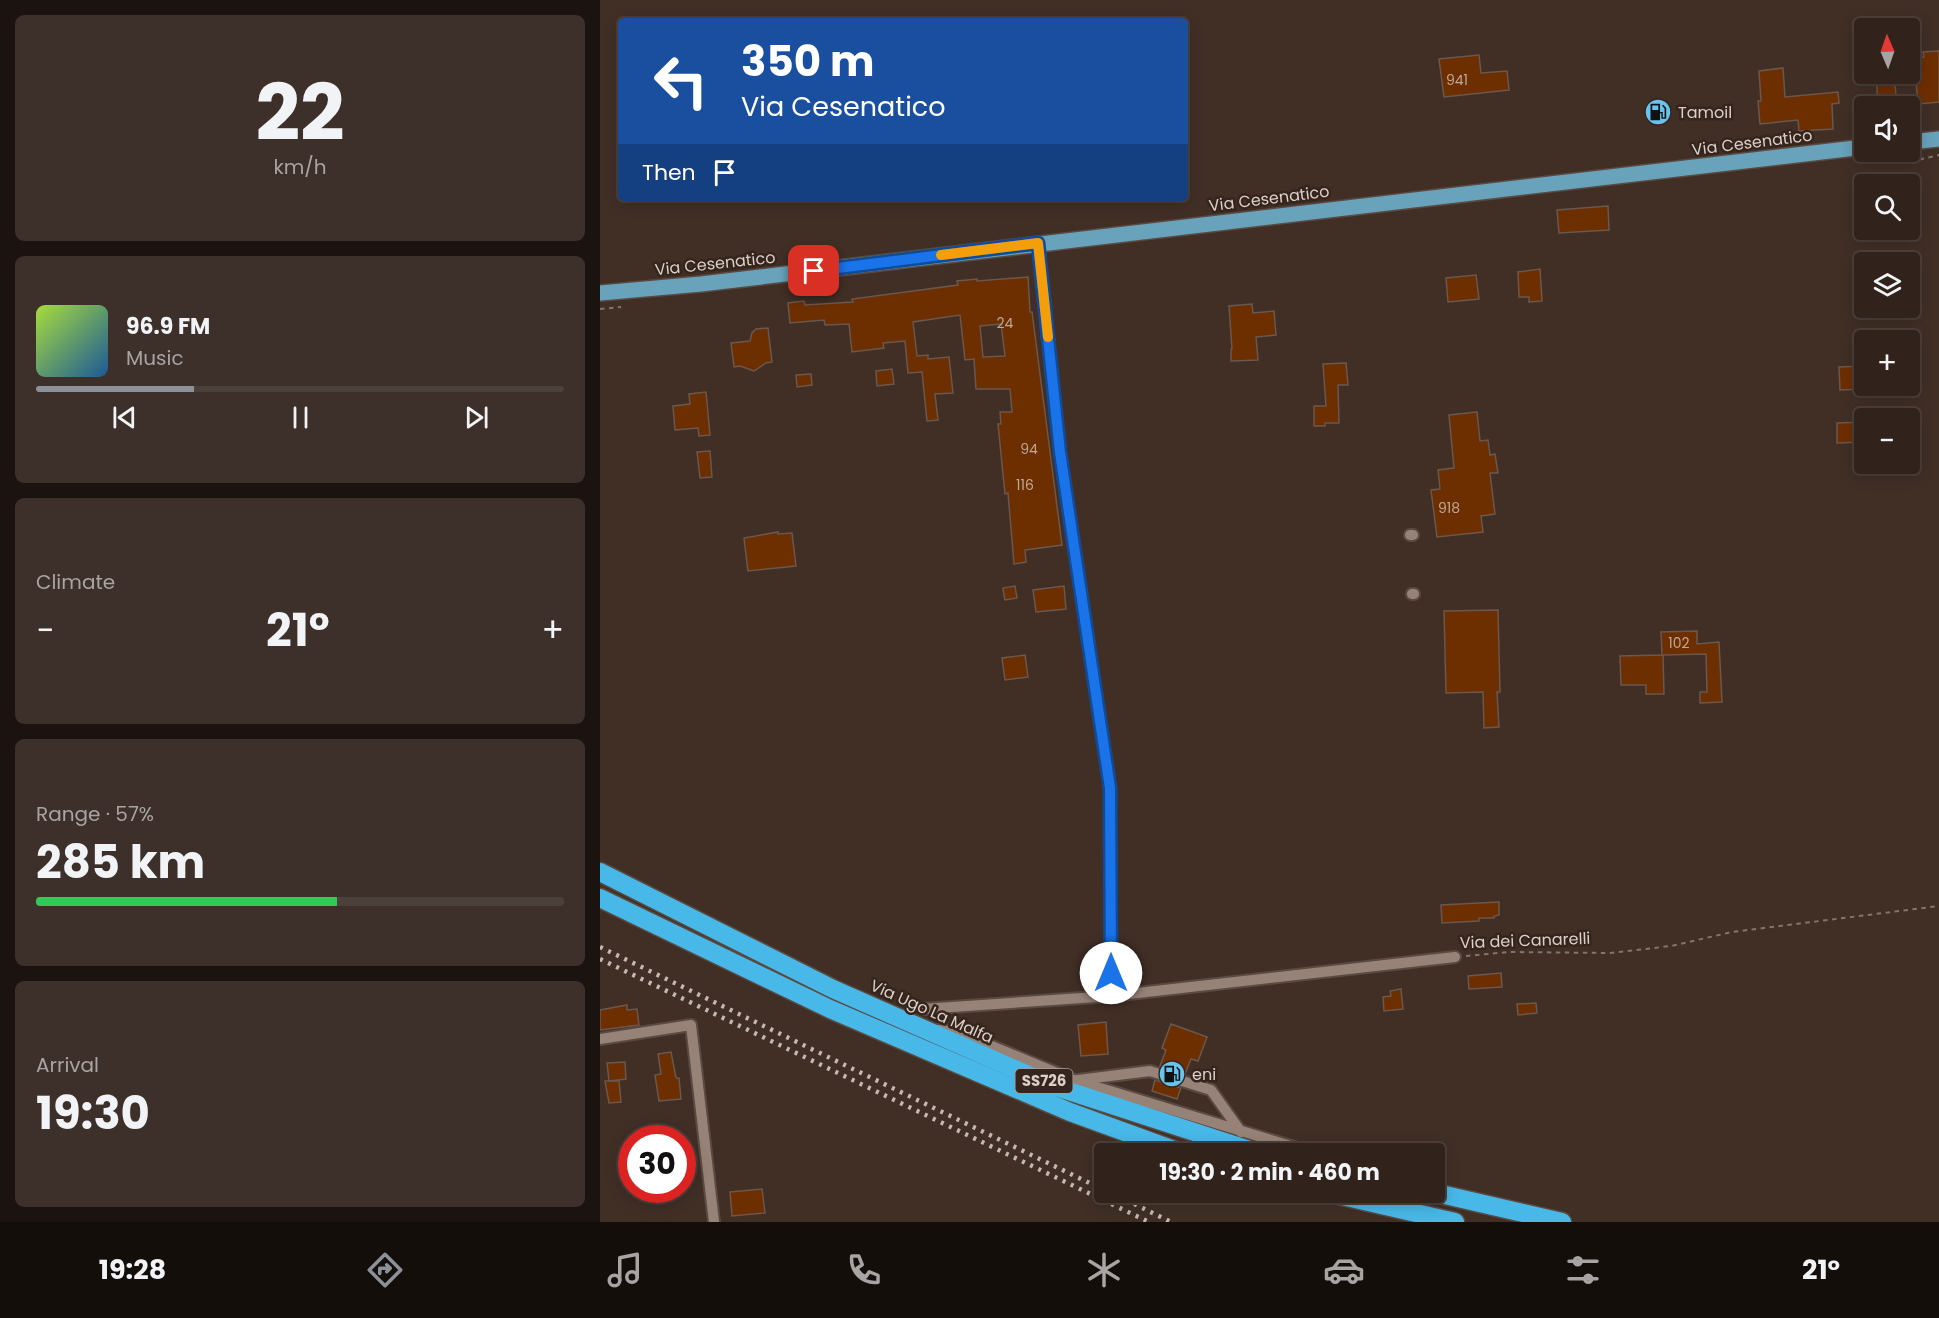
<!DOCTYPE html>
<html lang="en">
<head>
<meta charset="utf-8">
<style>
	body { margin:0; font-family:Poppins,sans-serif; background:#3d2f29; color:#f1f3f6; height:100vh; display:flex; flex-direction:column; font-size:22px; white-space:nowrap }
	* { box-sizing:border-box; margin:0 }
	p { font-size:20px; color:#a8a4a3 }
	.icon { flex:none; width:33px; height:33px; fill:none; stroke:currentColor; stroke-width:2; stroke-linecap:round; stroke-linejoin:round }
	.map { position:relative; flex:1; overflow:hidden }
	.details { display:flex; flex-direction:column; gap:15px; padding:15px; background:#1b130f; width:600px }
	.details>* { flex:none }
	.guide { position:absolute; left:18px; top:18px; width:570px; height:183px; border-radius:6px; box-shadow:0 3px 15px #0003,0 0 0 2px #4c403b; background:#1a4fa0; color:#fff; overflow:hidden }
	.needle { width:39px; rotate:358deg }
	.controls { position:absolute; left:1254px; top:18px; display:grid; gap:12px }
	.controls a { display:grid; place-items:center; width:66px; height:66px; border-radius:6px; background:#31231c; box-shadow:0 3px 15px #0003,0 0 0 2px #4c403b; font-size:30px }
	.speed { position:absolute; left:18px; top:1125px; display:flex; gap:12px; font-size:30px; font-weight:700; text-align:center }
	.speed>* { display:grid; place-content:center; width:78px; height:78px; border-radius:50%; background:#31231c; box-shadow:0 3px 15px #0003,0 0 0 2px #4c403b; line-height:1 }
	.speed .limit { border:9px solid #d22; background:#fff; color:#111 }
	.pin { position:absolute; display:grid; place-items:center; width:51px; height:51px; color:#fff; margin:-26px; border-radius:12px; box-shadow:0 3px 9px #0006 }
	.me { position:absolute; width:66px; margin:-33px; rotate:0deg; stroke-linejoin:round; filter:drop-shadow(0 0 4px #0008) }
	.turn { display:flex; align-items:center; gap:21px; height:126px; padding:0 24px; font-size:27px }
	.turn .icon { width:78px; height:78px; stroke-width:2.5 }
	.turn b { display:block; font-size:42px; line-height:51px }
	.then { display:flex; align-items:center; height:57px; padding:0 24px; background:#0003; gap:12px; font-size:22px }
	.big { font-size:45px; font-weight:700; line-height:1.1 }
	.details .card { flex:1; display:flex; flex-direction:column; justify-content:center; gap:9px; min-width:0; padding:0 21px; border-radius:9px; background:#3d2f29 }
	.details .dial { align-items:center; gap:0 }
	.dial b { font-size:78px; line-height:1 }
	.song { display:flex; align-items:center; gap:18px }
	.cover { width:72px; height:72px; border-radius:9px; background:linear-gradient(135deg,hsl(80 70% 55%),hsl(210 70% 35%)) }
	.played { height:6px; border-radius:3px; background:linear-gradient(90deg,#8c9099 30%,#4c403b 30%) }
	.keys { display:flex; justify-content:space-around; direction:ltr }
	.heat { display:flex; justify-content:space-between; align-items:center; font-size:33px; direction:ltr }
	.charge { height:9px; border-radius:4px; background:linear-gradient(90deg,#34c759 57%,#4c403b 0) }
	.trip { position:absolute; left:494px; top:1143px; width:351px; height:60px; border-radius:6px; background:#31231c; box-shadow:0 3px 15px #0003,0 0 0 2px #4c403b; font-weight:700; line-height:60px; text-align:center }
	.menu { display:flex; height:96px; justify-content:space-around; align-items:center; background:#140e0b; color:#a8a4a3 }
	.menu .icon { width:42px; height:42px }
	.menu .on { color:#8c9099 }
	.menu b { font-size:27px; color:#f1f3f6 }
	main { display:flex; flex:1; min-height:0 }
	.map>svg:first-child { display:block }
	.building { fill:#6d2e00; stroke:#6a574d; stroke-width:1.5; fill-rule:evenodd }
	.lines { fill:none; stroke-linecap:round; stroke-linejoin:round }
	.minor-casing { stroke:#594b42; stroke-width:14 }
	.major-casing { stroke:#594b42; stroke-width:18 }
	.highway-casing { stroke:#594b42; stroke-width:21 }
	.path { stroke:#83746c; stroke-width:2; stroke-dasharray:4.5 4.5; stroke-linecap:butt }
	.minor { stroke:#978277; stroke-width:10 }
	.major { stroke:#68a2bb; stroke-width:15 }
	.highway { stroke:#48b8e8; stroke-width:18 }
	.rail { stroke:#c4b8b2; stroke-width:4.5; stroke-dasharray:3 6; stroke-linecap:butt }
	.route-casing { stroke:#114b97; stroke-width:15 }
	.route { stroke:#1a73e8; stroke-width:10 }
	.slow { stroke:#f59e0b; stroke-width:10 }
	.labels { text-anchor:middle; stroke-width:5; stroke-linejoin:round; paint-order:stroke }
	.number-label { font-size:14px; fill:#bfa797 }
	.shield { fill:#36251c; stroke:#a99c95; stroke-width:1.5 }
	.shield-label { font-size:15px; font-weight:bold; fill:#dacfc9 }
	.poi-label { font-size:16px; fill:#dacfc9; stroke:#36251c; text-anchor:start }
	.street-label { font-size:16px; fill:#dacfc9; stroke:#36251c }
</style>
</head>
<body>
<main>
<section class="details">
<div class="card dial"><b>22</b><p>km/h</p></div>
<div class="card">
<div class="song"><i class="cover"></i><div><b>96.9 FM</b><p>Music</p></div></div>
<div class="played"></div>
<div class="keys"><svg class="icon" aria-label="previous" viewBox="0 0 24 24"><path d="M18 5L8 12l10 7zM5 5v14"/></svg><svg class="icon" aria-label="pause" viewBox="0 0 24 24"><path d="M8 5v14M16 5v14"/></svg><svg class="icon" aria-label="next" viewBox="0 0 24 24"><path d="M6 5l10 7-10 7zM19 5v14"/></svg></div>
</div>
<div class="card"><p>Climate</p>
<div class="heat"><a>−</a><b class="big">21°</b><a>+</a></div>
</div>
<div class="card"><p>Range · 57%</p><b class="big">285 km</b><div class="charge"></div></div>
<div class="card"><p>Arrival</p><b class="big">19:30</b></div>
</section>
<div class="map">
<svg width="1339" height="1222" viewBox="0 0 1339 1222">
	<rect width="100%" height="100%" fill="#412f26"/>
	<g class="building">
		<path d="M1339,51V102L1318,104L1314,58L1324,57L1323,52Z"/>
		<path d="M879,55L881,73L907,71L909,90L844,97L839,59Z"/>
		<path d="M1183,68L1185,97L1238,92L1239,103L1232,104L1233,129L1199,131L1198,120L1160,124L1158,101H1161L1159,71Z"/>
		<path d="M1294,74L1297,106H1278L1276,75Z"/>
		<path d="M1008,206L1009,230L959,233L957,210Z"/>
		<path d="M940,269L942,301L929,302V297H919L918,272Z"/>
		<path d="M876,275L879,299L848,302L846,278Z"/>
		<path d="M428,277L430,312H432L462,545L425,550L426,562L414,564L408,493L405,494L398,424H401L400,412H412L410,389H376L374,359L365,360L360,315L313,322L317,356L328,355V359L349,357L353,393L335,394L338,420L327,421L322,372L308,373L305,341L283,343L284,348L252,352L249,324L225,325L224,320L190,323L188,303L204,301L205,305L253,302L252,299L358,285L357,281L377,279V281ZM401,324L405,356L383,357L380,326Z"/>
		<path d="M652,304L653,313L674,311L676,335L656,337L658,360L631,361V349H632L629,306Z"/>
		<path d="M168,328L172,362L166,363L154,371L140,366L134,367L131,343L150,341L152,333L156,329Z"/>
		<path d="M746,363L748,385H738L739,423H725V426H714V406H726L723,364Z"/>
		<path d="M1264,366V389L1240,390L1239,367Z"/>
		<path d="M292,369L294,384L277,386L276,371Z"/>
		<path d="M211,374L212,385L197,387L196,375Z"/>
		<path d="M106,392L110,435L99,436L98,428L75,430L73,406L90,404L89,394Z"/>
		<path d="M877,412L880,441L888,440L890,455L895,454L898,473H890L895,514L881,516L883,532L837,537L831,490L840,489L838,470L854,468L849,415Z"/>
		<path d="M1264,422V442L1237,443V423Z"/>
		<path d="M110,451L112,477L100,478L97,452Z"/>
		<path d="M178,532V534L192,533L196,566L148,571L144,538Z"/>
		<path d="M415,586L417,598L405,600L403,588Z"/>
		<path d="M464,586L466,609L436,612L433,590Z"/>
		<path d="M898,610L900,692H897L899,727L884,728L883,692L846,693L844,611Z"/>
		<path d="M1097,631V644L1119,642L1122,702L1100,703V692H1107L1106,654L1063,655L1064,694H1046V685H1021L1020,656L1062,655L1061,632Z"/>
		<path d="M425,655L428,677L405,680L402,658Z"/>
		<path d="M899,902V915L894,916V918H879V921L842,923L841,905Z"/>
		<path d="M901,973L902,987L869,989L868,976Z"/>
		<path d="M801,989L803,1009L784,1011L783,997L791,996L790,991Z"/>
		<path d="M936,1003L937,1013L918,1015L917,1004Z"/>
		<path d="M27,1005V1010L37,1009L39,1025L0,1030V1010Z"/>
		<path d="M506,1022L508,1054L481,1056L478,1025Z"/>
		<path d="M571,1024L607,1037L598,1061L591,1059L585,1074L560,1066L566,1050L562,1048Z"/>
		<path d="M71,1052L76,1078H79L81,1099L59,1101L55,1075L61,1074L58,1054Z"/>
		<path d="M25,1062L26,1079L9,1081L7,1063Z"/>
		<path d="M555,1080L581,1088L577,1099L552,1091Z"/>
		<path d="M5,1081H19L21,1102L9,1103Z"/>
		<path d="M162,1189L165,1213L132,1216L130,1192Z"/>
	</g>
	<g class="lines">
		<defs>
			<g id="minor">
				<path d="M438,243L460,452L510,788L511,996"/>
				<path d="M810,535H813"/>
				<path d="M812,594H814"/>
				<path d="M323,1009L511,996L855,957"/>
				<path d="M339,1030L358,1032L474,1080L717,1154"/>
				<path d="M0,1039L91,1025L114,1222"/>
				<path d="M478,1080L550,1071L611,1090L641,1132"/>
			</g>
			<g id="major">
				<path d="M1310,142L1339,139"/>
				<path d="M0,293L101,284L1264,147"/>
			</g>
			<g id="highway">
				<path d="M0,872L233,989L453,1086L662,1154"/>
				<path d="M0,898L230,1009L470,1112L585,1154"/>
				<path d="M725,1192L855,1222"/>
				<path d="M832,1192L962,1222"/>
			</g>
		</defs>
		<use href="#minor" class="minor-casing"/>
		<use href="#major" class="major-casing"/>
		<use href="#highway" class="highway-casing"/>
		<g class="path">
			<path d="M1266,162L1305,163L1339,155"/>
			<path d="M0,309L21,307"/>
			<path d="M866,956L909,952L1010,953L1071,946L1132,932L1339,906"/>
		</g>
		<use href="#minor" class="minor"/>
		<use href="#major" class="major"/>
		<use href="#highway" class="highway"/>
		<g class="rail">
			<path d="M0,947L504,1190"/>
			<path d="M0,959L549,1222"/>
			<path d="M510,1192L571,1222"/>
		</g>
	</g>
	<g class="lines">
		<defs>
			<path id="route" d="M214,271L438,243L460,452L510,788L511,973"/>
		</defs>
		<use href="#route" class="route-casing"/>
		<use href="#route" class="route"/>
		<path class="slow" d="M341,255L438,243L448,337"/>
	</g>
	<defs>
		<symbol id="fuel-disc" viewBox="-11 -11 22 22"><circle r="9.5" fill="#66c4ef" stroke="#36251c"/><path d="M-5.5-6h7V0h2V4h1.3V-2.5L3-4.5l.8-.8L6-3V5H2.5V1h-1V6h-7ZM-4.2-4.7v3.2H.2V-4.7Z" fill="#111"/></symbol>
	</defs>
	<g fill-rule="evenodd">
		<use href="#fuel-disc" x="1043" y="97" width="30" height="30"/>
		<use href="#fuel-disc" x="557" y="1059" width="30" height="30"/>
	</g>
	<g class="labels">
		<g class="number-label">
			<text x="857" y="85">941</text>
			<text x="405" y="328">24</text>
			<text x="429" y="454">94</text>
			<text x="425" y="490">116</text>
			<text x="849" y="513">918</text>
			<text x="1079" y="648">102</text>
		</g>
		<rect class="shield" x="415.5" y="1069" width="57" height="24" rx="4.5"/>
		<g class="shield-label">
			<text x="444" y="1086">SS726</text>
		</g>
		<g class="poi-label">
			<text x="1078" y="118">Tamoil</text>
			<text x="592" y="1080">eni</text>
		</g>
		<g class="street-label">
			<text transform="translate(1152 142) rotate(-7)" y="6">Via Cesenatico</text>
			<text transform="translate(669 198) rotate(-7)" y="6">Via Cesenatico</text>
			<text transform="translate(115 263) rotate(-6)" y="6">Via Cesenatico</text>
			<text transform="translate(925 940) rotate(-2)" y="6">Via dei Canarelli</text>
			<text transform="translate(332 1011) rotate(24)" y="6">Via Ugo La Malfa</text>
		</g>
	</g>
</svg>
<div class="controls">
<a><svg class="needle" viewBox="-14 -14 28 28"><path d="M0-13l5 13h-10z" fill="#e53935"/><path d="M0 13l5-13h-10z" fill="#a8a4a3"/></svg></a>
<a><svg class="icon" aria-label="sound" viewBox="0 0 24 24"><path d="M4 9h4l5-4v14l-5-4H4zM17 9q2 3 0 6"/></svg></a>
<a><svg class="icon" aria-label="search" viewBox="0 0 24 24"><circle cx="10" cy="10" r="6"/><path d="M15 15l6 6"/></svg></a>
<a><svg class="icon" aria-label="layers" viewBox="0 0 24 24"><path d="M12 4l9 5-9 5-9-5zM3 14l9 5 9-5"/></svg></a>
<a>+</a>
<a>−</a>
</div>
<div class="speed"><div class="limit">30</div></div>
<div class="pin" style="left:214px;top:271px;background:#d93025"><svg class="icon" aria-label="arrive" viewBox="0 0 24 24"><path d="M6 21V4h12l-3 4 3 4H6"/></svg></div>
<svg class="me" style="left:511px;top:973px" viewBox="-20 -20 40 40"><circle r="19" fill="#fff"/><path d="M0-13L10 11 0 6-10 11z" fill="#1a73e8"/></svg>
<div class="trip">19:30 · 2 min · 460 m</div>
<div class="guide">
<div class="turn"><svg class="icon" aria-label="left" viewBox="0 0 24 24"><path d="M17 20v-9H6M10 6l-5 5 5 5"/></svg><div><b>350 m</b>Via Cesenatico</div></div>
<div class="then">Then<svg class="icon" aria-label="arrive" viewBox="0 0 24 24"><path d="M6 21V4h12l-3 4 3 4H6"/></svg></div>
</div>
</div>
</main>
<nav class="menu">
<b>19:28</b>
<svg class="icon on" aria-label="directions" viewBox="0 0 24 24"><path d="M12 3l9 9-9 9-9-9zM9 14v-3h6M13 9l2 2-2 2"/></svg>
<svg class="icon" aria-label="music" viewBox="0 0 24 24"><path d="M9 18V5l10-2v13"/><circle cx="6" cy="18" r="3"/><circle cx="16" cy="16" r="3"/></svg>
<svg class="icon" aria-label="phone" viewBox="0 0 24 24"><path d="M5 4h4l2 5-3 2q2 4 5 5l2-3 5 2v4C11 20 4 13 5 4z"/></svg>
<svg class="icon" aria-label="climate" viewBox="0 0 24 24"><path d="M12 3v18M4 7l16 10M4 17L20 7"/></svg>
<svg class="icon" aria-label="car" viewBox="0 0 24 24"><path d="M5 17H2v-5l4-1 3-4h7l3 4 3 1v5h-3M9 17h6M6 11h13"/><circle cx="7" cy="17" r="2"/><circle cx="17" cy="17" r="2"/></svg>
<svg class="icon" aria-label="filters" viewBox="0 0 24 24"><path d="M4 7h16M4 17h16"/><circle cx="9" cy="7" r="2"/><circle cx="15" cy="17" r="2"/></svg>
<b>21°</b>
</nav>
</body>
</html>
